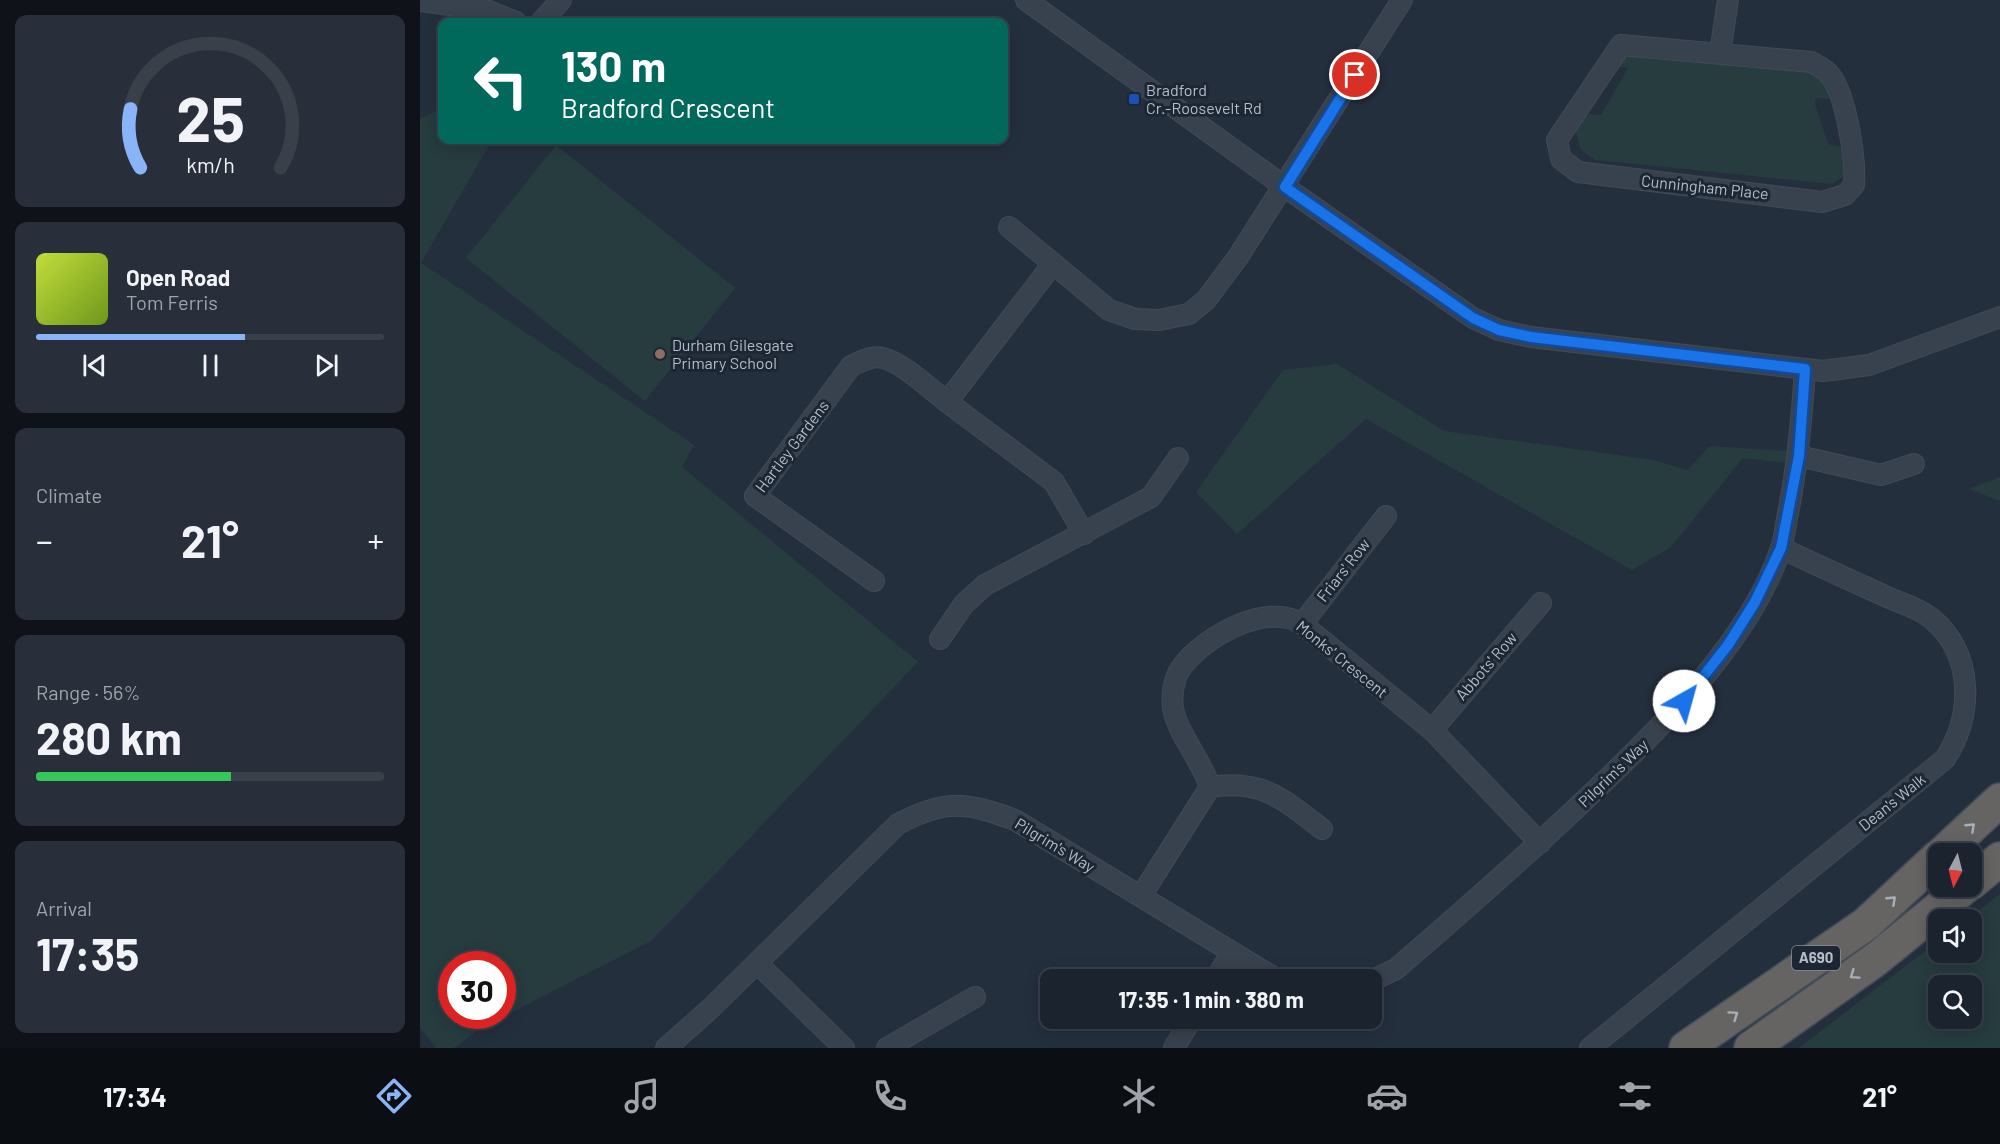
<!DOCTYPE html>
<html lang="en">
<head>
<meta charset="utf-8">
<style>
	body { margin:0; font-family:Barlow,sans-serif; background:#282f3a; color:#f1f3f6; height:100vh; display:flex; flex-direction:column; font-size:22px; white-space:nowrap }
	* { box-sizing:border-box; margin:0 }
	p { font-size:20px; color:#a0a4aa }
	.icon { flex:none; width:33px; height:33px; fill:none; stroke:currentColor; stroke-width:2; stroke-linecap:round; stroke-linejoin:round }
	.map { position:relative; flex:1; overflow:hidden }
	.sheet { display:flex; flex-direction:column; gap:15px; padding:15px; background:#0f1319; width:420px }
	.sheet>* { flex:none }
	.guide { position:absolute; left:18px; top:18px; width:570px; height:126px; border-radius:12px; box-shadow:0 3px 15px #0003,0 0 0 2px #39404a; background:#00695c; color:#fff; overflow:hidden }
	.needle { width:39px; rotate:187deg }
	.tools { position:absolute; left:1508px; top:843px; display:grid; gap:12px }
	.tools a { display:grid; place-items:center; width:54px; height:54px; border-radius:12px; background:#1b232e; box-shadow:0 3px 15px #0003,0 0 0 2px #39404a; font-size:30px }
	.speed { position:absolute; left:18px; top:951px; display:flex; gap:12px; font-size:30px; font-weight:700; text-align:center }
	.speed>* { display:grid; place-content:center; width:78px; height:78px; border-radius:50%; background:#1b232e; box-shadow:0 3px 15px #0003,0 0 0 2px #39404a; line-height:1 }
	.speed .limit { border:9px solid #d22; background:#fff; color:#111 }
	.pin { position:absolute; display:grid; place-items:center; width:51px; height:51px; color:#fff; margin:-26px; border:3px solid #fff; border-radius:50%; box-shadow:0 2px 6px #0007 }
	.me { position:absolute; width:66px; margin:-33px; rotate:38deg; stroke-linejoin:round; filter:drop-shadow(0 0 4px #0008) }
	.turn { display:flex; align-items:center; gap:21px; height:126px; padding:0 24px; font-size:27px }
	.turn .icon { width:78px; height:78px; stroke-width:2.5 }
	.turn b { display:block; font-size:42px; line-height:51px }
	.big { font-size:45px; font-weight:700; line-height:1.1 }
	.sheet .tile { flex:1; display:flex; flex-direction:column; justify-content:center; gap:9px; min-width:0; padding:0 21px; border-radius:12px; background:#282f3a }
	.sheet .dial { align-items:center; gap:0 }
	.dial svg { height:156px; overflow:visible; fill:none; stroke:#39404a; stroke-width:7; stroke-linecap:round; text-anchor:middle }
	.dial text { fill:#f1f3f6; stroke:none }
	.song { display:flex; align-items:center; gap:18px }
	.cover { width:72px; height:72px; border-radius:9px; background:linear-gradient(135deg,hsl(70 70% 55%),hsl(80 70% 35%)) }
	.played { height:6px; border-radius:3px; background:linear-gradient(90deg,#8ab4f8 60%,#39404a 60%) }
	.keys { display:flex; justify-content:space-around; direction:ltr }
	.heat { display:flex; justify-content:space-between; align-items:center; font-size:33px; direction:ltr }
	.charge { height:9px; border-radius:4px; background:linear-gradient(90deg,#34c759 56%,#39404a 0) }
	.trip { position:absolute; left:620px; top:969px; width:342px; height:60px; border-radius:12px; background:#1b232e; box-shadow:0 3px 15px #0003,0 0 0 2px #39404a; font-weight:700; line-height:60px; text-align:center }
	.menu { display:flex; height:96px; justify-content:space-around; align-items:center; background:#0b0e12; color:#a0a4aa }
	.menu .icon { width:42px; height:42px }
	.menu .active { color:#8ab4f8 }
	.menu b { font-size:27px; color:#f1f3f6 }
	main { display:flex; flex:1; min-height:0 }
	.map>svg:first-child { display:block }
	.green { fill:#263c3f; fill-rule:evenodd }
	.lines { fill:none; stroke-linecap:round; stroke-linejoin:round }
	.minor-casing { stroke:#414a57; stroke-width:22 }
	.trunk-casing { stroke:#434c59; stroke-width:36 }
	.minor { stroke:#38414e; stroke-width:20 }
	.trunk { stroke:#656462; stroke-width:33 }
	.oneway { stroke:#a8afba }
	.route-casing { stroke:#114b97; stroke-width:15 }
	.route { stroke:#1a73e8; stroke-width:10 }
	.transit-dot { fill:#1a4fb4; stroke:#1d2633; stroke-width:2 }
	.education-dot { fill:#8d6e63; stroke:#1d2633; stroke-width:2 }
	.labels { text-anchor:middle; stroke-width:6; stroke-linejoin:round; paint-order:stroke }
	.shield { fill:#1d2633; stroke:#878f9c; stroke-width:1.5 }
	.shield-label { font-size:15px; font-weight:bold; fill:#b4bcc9 }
	.poi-label { font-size:16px; fill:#b4bcc9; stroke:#1d2633; text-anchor:start }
	.street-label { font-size:16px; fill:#b4bcc9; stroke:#1d2633 }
</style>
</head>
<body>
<main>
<section class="sheet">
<div class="tile dial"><svg viewBox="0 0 100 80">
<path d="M14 69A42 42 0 1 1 86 69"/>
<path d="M14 69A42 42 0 0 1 9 39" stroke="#8ab4f8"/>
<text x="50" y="56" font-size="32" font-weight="700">25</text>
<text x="50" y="72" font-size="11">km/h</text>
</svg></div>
<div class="tile">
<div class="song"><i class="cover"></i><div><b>Open Road</b><p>Tom Ferris</p></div></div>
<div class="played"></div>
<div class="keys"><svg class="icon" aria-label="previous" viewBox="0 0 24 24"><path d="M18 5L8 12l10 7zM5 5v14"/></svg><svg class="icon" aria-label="pause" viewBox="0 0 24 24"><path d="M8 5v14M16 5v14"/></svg><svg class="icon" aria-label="next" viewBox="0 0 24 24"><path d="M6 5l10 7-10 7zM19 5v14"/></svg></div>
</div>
<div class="tile"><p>Climate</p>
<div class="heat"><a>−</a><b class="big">21°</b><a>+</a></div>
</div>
<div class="tile"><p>Range · 56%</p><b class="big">280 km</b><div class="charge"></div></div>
<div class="tile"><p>Arrival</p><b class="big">17:35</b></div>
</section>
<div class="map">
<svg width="1580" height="1048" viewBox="0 0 1580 1048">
	<rect width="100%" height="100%" fill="#242f3e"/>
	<g class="green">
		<path d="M1202,53L1388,68L1403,76L1410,99L1396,98L1395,104L1408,144L1429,148V173L1412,184L1176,160L1161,150L1154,126L1160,113L1181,115L1208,68L1193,66Z"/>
		<path d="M22,109V140H72L1,263L274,445L262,467L498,662L231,941L61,1028L34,1048H16L0,1027V118ZM32,964H82V1016H32Z"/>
		<path d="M136,145L315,288L225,401L46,258Z"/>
		<path d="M917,364L1024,431L1234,460L1267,470L1290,446L1368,451L1367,463L1323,458L1251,547L1212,570L946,419L817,534L776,492L863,370Z"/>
		<path d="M1580,477V501L1549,489Z"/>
		<path d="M1580,894V1048H1379L1518,941V952H1551V920L1547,919ZM1518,986H1551V1018H1518Z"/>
	</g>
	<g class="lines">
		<defs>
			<g id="minor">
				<path d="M606,0L865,187L1053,318L1079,330L1111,337L1403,371L1449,365L1580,317"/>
				<path d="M0,1L66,10L96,22"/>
				<path d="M121,22L141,0"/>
				<path d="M1201,45L1391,62C1396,65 1403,68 1407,72C1426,89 1436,160 1434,185L1425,195L1402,202L1158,172L1141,159L1137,140Z"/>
				<path d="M1300,53L1308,0"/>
				<path d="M589,227L689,310L715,319L739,320L769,314L786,300L818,257L982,0"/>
				<path d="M632,265L527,402L634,482L664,534"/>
				<path d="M1379,456L1461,475L1494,464"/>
				<path d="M454,581L335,496L431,366C440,362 452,355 463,358C483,363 510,389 527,402"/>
				<path d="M882,624L966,516"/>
				<path d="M520,639L544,604L565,585L731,497L758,458"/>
				<path d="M1012,730L1121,603"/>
				<path d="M790,787C842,779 863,799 902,829"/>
				<path d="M721,896L790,787C782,761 757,733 753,708C751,695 754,678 761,668C783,637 847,601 882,624L1012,730L1120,843"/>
				<path d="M337,963L424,1048"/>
				<path d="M795,980L811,953"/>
				<path d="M951,981L976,969C1041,913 1106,856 1168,797C1237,732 1331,640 1361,548C1365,536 1366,521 1369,508C1378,462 1382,416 1385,369"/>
				<path d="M246,1048L290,1009L478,824C525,799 546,802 595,820L858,980"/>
				<path d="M467,1048L555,997"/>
				<path d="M754,1048L772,1018"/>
				<path d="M1170,1048L1525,759C1554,714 1554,654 1511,618C1499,608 1480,603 1465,596C1430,580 1396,565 1361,548"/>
			</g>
			<g id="trunk">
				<path d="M1522,854L1580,800"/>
				<path d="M1551,883L1580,859"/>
				<path d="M1266,1048L1446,924L1518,857"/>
				<path d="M1331,1048L1455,960L1546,886"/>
			</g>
		</defs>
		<use href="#minor" class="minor-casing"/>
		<use href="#trunk" class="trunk-casing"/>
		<use href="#minor" class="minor"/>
		<use href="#trunk" class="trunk"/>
	</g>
	<defs><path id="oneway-chevron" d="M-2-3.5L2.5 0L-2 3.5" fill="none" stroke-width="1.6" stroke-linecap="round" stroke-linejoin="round" transform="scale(1.5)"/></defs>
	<g class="oneway">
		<use href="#oneway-chevron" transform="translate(1551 827) rotate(-43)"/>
		<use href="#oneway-chevron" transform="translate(1472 900) rotate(-43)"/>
		<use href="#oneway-chevron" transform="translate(1434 975) rotate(145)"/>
		<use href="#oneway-chevron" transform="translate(1314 1015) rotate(-35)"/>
	</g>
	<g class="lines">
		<defs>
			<path id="route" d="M935,75L865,187L1053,318L1079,330L1111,337L1385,369L1379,456L1361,548L1335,602L1308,645L1264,701"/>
		</defs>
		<use href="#route" class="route-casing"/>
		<use href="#route" class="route"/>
	</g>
	<rect class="transit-dot" x="708" y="93" width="12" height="12" rx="3"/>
	<circle class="education-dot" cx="240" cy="354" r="6"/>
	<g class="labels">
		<rect class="shield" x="1372" y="946" width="48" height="24" rx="4.5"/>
		<g class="shield-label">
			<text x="1396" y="963">A690</text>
		</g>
		<g class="poi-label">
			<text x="726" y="96">Bradford<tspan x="726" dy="18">Cr.-Roosevelt Rd</tspan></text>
			<text x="252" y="351">Durham Gilesgate<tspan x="252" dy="18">Primary School</tspan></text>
		</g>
		<g class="street-label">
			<text transform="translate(1285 187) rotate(6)" y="6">Cunningham Place</text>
			<text transform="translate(372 446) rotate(-53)" y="6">Hartley Gardens</text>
			<text transform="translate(923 570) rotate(-52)" y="6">Friars' Row</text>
			<text transform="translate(922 659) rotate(39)" y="6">Monks' Crescent</text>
			<text transform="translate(1066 666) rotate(-49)" y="6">Abbots' Row</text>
			<text transform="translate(1193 773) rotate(-44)" y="6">Pilgrim's Way</text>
			<text transform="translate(1472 802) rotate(-39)" y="6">Dean's Walk</text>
			<text transform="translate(635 845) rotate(31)" y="6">Pilgrim's Way</text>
		</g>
	</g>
</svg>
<div class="tools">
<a><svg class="needle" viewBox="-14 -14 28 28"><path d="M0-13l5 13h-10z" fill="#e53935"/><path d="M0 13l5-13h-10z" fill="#a0a4aa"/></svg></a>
<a><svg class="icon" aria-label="sound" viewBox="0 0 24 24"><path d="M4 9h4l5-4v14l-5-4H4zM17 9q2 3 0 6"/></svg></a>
<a><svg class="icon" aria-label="search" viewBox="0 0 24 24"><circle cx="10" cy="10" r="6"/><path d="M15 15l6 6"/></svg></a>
</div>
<div class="speed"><div class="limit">30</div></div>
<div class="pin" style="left:935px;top:75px;background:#d93025"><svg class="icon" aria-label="arrive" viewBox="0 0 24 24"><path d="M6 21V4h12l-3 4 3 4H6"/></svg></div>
<svg class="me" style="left:1264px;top:701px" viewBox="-20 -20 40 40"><circle r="19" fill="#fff"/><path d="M0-13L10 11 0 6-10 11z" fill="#1a73e8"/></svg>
<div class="trip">17:35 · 1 min · 380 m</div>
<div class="guide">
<div class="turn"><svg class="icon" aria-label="left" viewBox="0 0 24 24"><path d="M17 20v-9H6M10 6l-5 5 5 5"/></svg><div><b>130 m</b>Bradford Crescent</div></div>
</div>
</div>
</main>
<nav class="menu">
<b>17:34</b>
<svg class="icon active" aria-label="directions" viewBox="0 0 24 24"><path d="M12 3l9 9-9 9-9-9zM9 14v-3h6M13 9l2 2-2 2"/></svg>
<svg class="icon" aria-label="music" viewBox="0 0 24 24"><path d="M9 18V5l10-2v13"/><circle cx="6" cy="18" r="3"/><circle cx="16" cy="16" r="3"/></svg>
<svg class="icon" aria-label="phone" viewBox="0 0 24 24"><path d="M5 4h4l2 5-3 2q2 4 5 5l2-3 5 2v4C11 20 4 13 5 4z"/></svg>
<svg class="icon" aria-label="climate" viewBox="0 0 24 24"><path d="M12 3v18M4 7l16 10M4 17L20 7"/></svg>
<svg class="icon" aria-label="car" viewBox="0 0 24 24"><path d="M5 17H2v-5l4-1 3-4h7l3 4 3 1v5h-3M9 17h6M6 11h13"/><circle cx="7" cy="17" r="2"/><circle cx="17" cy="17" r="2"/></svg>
<svg class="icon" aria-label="filters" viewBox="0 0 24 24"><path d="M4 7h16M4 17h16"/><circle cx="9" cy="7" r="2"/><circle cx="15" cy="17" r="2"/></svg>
<b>21°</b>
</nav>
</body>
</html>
